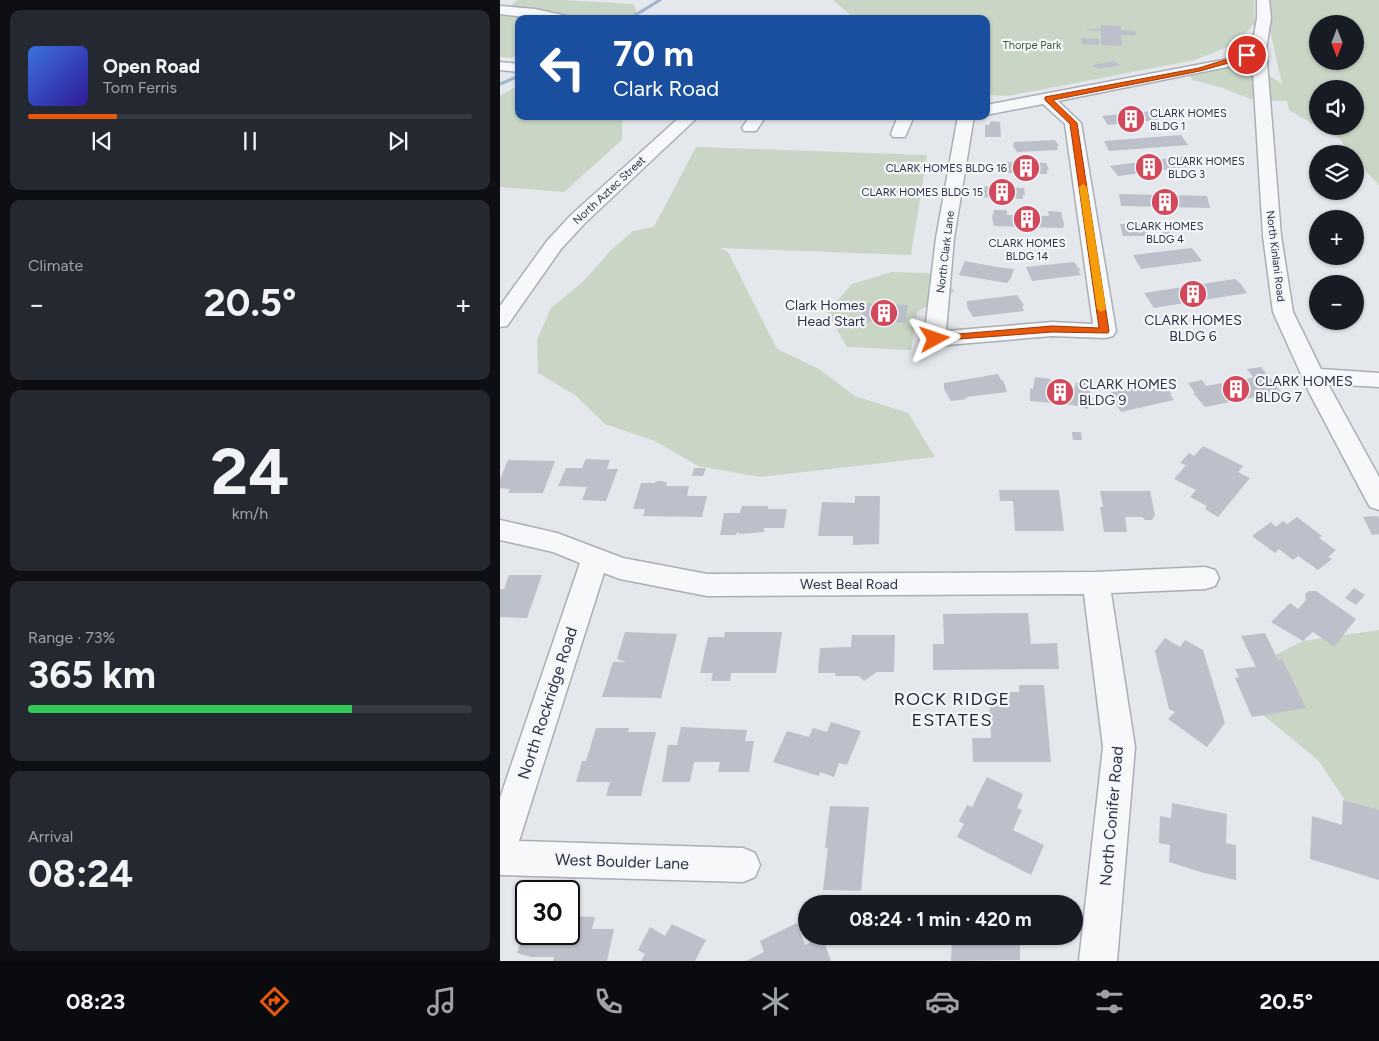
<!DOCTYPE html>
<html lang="en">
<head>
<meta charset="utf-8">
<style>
	body { margin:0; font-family:Figtree,sans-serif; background:#242831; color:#f1f3f6; height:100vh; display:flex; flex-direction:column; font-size:19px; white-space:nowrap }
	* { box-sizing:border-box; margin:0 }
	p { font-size:16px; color:#9ea1a6 }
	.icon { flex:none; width:28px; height:28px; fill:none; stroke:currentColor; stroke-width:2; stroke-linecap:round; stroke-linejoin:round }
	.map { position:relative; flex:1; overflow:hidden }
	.details { display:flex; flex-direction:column; gap:10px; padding:10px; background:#0d0f14; width:500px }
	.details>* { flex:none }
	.hud { position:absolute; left:15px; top:15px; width:475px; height:105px; border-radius:10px; box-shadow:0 1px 4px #0004; background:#1a4fa0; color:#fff; overflow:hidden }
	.needle { width:32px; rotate:180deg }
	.tools { position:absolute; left:809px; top:15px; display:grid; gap:10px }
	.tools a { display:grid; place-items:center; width:55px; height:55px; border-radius:50%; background:#171b24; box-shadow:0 1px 4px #0004; font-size:25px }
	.speed { position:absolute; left:15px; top:880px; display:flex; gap:10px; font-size:25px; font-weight:700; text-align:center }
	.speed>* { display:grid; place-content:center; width:65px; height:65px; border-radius:50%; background:#171b24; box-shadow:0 1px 4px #0004; line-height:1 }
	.speed .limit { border:2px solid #111; border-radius:8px; background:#fff; color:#111 }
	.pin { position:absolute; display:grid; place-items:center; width:42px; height:42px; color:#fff; margin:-21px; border:2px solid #fff; border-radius:50%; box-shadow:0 1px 5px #0007 }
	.me { position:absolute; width:55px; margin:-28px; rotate:85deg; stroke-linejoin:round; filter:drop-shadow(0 0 4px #0008) }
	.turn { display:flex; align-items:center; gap:18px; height:105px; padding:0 15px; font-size:22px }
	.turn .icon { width:65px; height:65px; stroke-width:2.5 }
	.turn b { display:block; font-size:35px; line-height:42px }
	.big { font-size:38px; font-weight:700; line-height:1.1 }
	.details .widget { flex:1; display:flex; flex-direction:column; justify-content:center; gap:8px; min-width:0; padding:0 18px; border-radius:10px; background:#242831 }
	.details .dial { align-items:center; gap:0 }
	.dial b { font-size:65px; line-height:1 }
	.song { display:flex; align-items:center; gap:15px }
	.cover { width:60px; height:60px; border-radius:8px; background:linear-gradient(135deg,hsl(220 70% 55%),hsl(250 70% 35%)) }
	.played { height:5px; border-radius:2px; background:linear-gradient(90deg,#ea580c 20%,#363941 20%) }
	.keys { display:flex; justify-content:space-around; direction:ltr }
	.heat { display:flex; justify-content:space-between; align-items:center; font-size:28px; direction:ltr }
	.charge { height:8px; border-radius:4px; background:linear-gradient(90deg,#34c759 73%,#363941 0) }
	.trip { position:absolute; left:298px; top:895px; width:285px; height:50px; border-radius:25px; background:#171b24; box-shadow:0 1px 4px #0004; font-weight:700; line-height:50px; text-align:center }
	.tabs { display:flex; height:80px; justify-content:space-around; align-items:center; background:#090b0e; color:#9ea1a6 }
	.tabs .icon { width:35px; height:35px }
	.tabs .selected { color:#ea580c }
	.tabs b { font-size:22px; color:#f1f3f6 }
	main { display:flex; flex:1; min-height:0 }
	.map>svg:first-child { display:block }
	.green { fill:#c9d6c5; fill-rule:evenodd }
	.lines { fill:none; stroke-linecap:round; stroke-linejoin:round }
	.stream { stroke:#9fb4cc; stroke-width:3 }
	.building { fill:#bbc0ca }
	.minor-casing { stroke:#a9aeb7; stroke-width:3 }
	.minor { fill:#f7f8fa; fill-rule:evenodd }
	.route { fill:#ea580c; stroke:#983908 }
	.slow { fill:#f59e0b }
	.labels { text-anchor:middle; stroke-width:4.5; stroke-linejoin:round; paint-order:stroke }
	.far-park-label { font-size:11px; fill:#3f6138; stroke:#f4f6f9 }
	.far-poi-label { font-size:11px; fill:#2b3445; stroke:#f4f6f9; text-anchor:start }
	.far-street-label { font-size:11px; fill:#2b3445; stroke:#f4f6f9 }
	.poi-label { font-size:14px; fill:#2b3445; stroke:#f4f6f9; text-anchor:start }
	.street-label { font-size:14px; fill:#2b3445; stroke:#f4f6f9 }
	.near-street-label { font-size:16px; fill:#2b3445; stroke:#f4f6f9 }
	.near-neighbourhood-label { font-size:18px; letter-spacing:1px; fill:#1d2536; stroke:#f4f6f9 }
</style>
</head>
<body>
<main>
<section class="details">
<div class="widget">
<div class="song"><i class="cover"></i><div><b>Open Road</b><p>Tom Ferris</p></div></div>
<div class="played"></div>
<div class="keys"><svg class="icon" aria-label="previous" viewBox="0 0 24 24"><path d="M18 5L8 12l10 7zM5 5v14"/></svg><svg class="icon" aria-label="pause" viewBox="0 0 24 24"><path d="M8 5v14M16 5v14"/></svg><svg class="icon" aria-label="next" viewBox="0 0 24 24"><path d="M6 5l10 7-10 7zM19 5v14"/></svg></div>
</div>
<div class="widget"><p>Climate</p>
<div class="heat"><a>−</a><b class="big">20.5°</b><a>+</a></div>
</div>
<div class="widget dial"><b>24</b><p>km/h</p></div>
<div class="widget"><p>Range · 73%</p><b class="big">365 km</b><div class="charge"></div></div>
<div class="widget"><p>Arrival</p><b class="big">08:24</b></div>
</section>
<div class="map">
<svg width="879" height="961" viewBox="0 0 879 961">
	<rect width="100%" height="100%" fill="#e4e7ec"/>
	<g class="green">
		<path d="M17,0H63L133,4L140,18L19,19V53L12,58L0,57V13L9,8Z"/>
		<path d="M333,0H754L755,23L743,36L730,46L695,60L508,96L486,95V19H355Z"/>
		<path d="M763,0H879V185L855,160V154H849L841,140L789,110L787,101L753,100L720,87L692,80L688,68L750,62L782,84ZM818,24H855V61H818ZM818,89H855V126H818Z"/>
		<path d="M15,87H19V116H118L122,120V140L64,192L0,187V96Z"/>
		<path d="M196,147L427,155L411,255L219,248L228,252L277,349L319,369L355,396L408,413L435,457L260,477L198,466L155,441L105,424L75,395L38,373L37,340L51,308L85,280L110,251L133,231L154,227Z"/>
		<path d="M392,272L428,273L455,291L417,312L411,350L347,347L327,312L352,284Z"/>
		<path d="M879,630V851L818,760L763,715L752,667L803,641Z"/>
	</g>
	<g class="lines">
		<g class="stream">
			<path d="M129,19L160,0"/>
			<path d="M0,84L19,76"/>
		</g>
	</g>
	<g class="building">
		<path d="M601,25L621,26V30L635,31L636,35H621L622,46L601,45V31L587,30V29H601Z"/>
		<path d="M581,38L599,39V45L582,44Z"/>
		<path d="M614,61L620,65L598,69L592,65Z"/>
		<path d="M652,111L659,120L608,125L602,116Z"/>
		<path d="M491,121L500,122L501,137H485V125H489Z"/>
		<path d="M681,135L688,145L609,151L604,141Z"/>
		<path d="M555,140L559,146H557L558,150L517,152L513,146L514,142Z"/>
		<path d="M687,156L696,166L618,176L610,166Z"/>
		<path d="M503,162L546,163L549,170H547V174L503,173Z"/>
		<path d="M479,186L524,188L525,195H523V199L478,197Z"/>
		<path d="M619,194L707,196L710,208L621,206Z"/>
		<path d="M494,210H507V215L549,216L548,211L561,212L564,224L563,228L494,226L492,218Z"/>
		<path d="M620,224H644L647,236H623Z"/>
		<path d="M669,229L674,238H666L661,230Z"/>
		<path d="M692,248L702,261L641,269L633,255Z"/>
		<path d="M465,261L497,267L514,269L511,278L507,283L459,275Z"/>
		<path d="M574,262L581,271H578L581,275L532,281L526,267Z"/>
		<path d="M735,279L741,284L747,293L654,308L644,293Z"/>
		<path d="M517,295L524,305L522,306L524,311L473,317L467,307V301Z"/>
		<path d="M364,303L408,305L405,323L360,321Z"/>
		<path d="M761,367L781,392L705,407L693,393H695L688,383L702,380L706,386L751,378L753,377L747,369Z"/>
		<path d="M498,374L501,380H503L507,392L466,397L467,399L451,401L444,389V383Z"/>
		<path d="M535,377L551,379L550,385L572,389L575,388L576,382L592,384L590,397H593L592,403L589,402L588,409L573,405L530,401V388L533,389Z"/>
		<path d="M661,382L672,394H670L674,400L621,412L609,393Z"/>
		<path d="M572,432H581L582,440H573Z"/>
		<path d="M703,446L743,466L738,472L750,478L718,517L705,509L707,506L690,497L696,490L674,479L686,465L680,463L689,453L694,456Z"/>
		<path d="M86,459L110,460L107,469H118L106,501L82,500L87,487L58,486L66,468H82Z"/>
		<path d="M8,460L55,461L43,493H8L10,489L0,488V479Z"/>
		<path d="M194,468H206L203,476H192Z"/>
		<path d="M158,481H164L167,483L166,486H189L187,496H207L202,517L143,516L145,509H133L141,483H154Z"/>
		<path d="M499,490H559L564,531H515L513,501H500Z"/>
		<path d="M600,491H650L655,515L652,520H645L642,517H625L627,532H604L600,507H603Z"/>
		<path d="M355,496H380L379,544L353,545V536H318L322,502L355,503Z"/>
		<path d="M242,506H268V509H287L284,528H264V532L241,534L237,532L236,535H220L224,513H240Z"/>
		<path d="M873,516H878L879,518V534L872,535L863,517Z"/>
		<path d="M797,517L822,536L819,538L836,550L828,557L832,559L818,570L798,556L793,560L779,549L775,553L752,536L771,522L776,527L783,521L787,524Z"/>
		<path d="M9,575H42L27,618L0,617V589H4Z"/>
		<path d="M854,588L865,595L856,605L845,598Z"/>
		<path d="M809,591H816L856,619L834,647L813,632L803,641L771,622L790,603L798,609L806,600L805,594Z"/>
		<path d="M528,613L531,644L557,643L559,669L433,670V644H444L443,614Z"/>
		<path d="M125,632L177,634L161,698L102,697L113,662H126L117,659Z"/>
		<path d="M225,632H282L276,673H231L230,681H211L213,673H200L208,637H224Z"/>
		<path d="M765,633L778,660L782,659L806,708L752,717L735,678L739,677L735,669L752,667L757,669L741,636Z"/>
		<path d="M352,635H395L394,672H377L364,681L359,676H335L336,673H318L320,648L351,647Z"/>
		<path d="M665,638L680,647L685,640L703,650L725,723L707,747L668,719L675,712L669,709L655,651Z"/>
		<path d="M519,685H544L551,762H473L472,738H491L489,692H519Z"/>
		<path d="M331,722L361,731L347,765L339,763L334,777L320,772L319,776L273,762L287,731L309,737L313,728L327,732Z"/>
		<path d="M181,727L247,730L245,741H254L249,772H218L220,762H194L190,782H162L168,745H177Z"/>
		<path d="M96,728H129L128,732H156L141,796H106L110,782H76L82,761H86Z"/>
		<path d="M487,777L523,794L517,808L522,810L513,830L544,845L531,875L457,837L464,824L459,821L467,805L472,807Z"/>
		<path d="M843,800L879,810V880L810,859L812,816L842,825Z"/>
		<path d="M672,803L727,814L726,843L736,845V880L704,873L669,862L670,845L659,843L660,816L671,818Z"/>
		<path d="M330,806L369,807L361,891L323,890L328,848H325Z"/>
		<path d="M69,916L95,917L92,929H114L107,961H53L54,957H31L17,953L24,933L69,934Z"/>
		<path d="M297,923L305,945L322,936L331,961H246L264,952L260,941Z"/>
		<path d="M172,924L206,940L195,961H141L145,954L138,950L150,927L165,936Z"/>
		<path d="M452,936H520V960L451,961Z"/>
	</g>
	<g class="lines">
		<defs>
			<g id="minor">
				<path d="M757,0H769L771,18L766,49L781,236L793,312L821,369L879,373V387L828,384L879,477V510L870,507L866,500L810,394L773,312L763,236L752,57L727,67L558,101L581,123L616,331L613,336L605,338L552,336L435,346L427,344L424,339L436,238L458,116H474L454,238L446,331L552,322L593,324L565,124L543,104L486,115V105L723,60L752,47L757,18Z"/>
				<path d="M0,6L35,9L67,16L69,19H43L0,14Z"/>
				<path d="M0,62L19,64V72L0,70Z"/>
				<path d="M181,116H199L85,223L61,249L7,326L0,327V306L47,241L71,215Z"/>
				<path d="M250,116H266L256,131H244L242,128Z"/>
				<path d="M398,116H414L405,137H393L391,134Z"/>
				<path d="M0,520L57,533L123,558L207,574L596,572L705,567L715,570L719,578L715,586L705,589L611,593L635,747L617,961H579L603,747L584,594L207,596L120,579L104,573L19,841L243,848L255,853L260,865L255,877L243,882L0,875V798L80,563L53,552L0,540Z"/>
			</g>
		</defs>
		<use href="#minor" class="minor-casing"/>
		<use href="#minor" class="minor"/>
	</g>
	<path class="route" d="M747,53L750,54V57L700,71L553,100L577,123L609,331L608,333L552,332L432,341V337L435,336L552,326L599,328L570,124L545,100V97L699,68Z"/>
	<path class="slow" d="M583,184L587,187L606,309L601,312L597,309L579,187Z"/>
	<defs>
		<symbol id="building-disc" viewBox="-11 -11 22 22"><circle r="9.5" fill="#d1495b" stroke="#f4f6f9"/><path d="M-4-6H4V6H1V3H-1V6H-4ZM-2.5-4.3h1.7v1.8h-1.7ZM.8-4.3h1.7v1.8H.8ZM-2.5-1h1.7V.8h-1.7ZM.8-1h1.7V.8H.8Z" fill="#fff"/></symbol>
	</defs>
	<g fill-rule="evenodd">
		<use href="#building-disc" x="615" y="103" width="32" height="32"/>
		<use href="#building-disc" x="633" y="151" width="32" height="32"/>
		<use href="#building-disc" x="510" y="152" width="32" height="32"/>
		<use href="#building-disc" x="486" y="176" width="32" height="32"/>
		<use href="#building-disc" x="649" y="186" width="32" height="32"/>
		<use href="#building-disc" x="511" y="203" width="32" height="32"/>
		<use href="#building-disc" x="677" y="278" width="32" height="32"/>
		<use href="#building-disc" x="368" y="297" width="32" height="32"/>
		<use href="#building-disc" x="720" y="373" width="32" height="32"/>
		<use href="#building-disc" x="544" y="376" width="32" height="32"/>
	</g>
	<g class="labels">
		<g class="far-park-label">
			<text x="532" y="49">Thorpe Park</text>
		</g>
		<g class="far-poi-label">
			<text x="650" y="117">CLARK HOMES<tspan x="650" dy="13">BLDG 1</tspan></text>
			<text x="668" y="165">CLARK HOMES<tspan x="668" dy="13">BLDG 3</tspan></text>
			<text x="507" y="172" text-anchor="end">CLARK HOMES BLDG 16</text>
			<text x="483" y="196" text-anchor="end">CLARK HOMES BLDG 15</text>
			<text x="665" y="230" text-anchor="middle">CLARK HOMES<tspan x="665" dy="13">BLDG 4</tspan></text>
			<text x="527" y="247" text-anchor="middle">CLARK HOMES<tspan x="527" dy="13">BLDG 14</tspan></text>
		</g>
		<g class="far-street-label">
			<text transform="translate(109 190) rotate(-43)" y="4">North Aztec Street</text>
			<text transform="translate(445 252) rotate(-83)" y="4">North Clark Lane</text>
			<text transform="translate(776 256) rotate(83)" y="4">North Kinlani Road</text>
		</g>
		<g class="poi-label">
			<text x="365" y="310" text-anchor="end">Clark Homes<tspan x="365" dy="16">Head Start</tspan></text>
			<text x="693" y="325" text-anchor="middle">CLARK HOMES<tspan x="693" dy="16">BLDG 6</tspan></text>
			<text x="755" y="386">CLARK HOMES<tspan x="755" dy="16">BLDG 7</tspan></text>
			<text x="579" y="389">CLARK HOMES<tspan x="579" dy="16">BLDG 9</tspan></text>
		</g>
		<g class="street-label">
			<text x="349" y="589">West Beal Road</text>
		</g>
		<g class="near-street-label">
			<text transform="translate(47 703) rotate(-72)" y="6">North Rockridge Road</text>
			<text transform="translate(611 816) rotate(-85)" y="6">North Conifer Road</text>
			<text transform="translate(122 861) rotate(2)" y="6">West Boulder Lane</text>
		</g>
		<g class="near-neighbourhood-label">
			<text x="452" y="705">ROCK RIDGE<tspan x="452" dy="21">ESTATES</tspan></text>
		</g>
	</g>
</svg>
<div class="tools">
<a><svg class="needle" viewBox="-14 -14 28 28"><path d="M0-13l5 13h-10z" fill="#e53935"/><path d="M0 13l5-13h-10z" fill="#9ea1a6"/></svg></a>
<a><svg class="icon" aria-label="sound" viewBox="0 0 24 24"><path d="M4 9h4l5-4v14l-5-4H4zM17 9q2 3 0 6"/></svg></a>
<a><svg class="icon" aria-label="layers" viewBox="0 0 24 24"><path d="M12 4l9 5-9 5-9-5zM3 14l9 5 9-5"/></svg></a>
<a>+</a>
<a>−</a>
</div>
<div class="speed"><div class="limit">30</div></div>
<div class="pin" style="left:747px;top:55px;background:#d93025"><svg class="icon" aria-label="arrive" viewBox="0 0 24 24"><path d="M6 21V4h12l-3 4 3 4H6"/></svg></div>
<svg class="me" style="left:435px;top:339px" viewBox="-20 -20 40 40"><path d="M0-17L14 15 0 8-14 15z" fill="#ea580c" stroke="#fff" stroke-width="4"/></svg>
<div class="trip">08:24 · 1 min · 420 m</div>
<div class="hud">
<div class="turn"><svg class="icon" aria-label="left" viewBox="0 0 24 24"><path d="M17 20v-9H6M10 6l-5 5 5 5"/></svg><div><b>70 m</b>Clark Road</div></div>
</div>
</div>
</main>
<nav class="tabs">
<b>08:23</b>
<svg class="icon selected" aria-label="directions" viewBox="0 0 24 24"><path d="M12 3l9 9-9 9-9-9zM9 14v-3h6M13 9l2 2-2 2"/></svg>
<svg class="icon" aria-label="music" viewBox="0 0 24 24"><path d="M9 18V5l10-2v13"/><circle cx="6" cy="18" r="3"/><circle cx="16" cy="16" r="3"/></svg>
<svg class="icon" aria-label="phone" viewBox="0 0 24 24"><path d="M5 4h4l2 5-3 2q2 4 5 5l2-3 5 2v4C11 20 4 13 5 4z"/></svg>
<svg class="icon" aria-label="climate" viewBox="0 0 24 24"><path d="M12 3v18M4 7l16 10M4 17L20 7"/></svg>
<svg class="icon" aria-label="car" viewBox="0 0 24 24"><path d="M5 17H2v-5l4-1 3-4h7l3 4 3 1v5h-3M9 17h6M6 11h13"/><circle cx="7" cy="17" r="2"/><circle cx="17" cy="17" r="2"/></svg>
<svg class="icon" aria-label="filters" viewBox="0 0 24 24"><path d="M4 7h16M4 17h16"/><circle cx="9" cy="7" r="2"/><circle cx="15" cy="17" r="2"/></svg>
<b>20.5°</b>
</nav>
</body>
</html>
